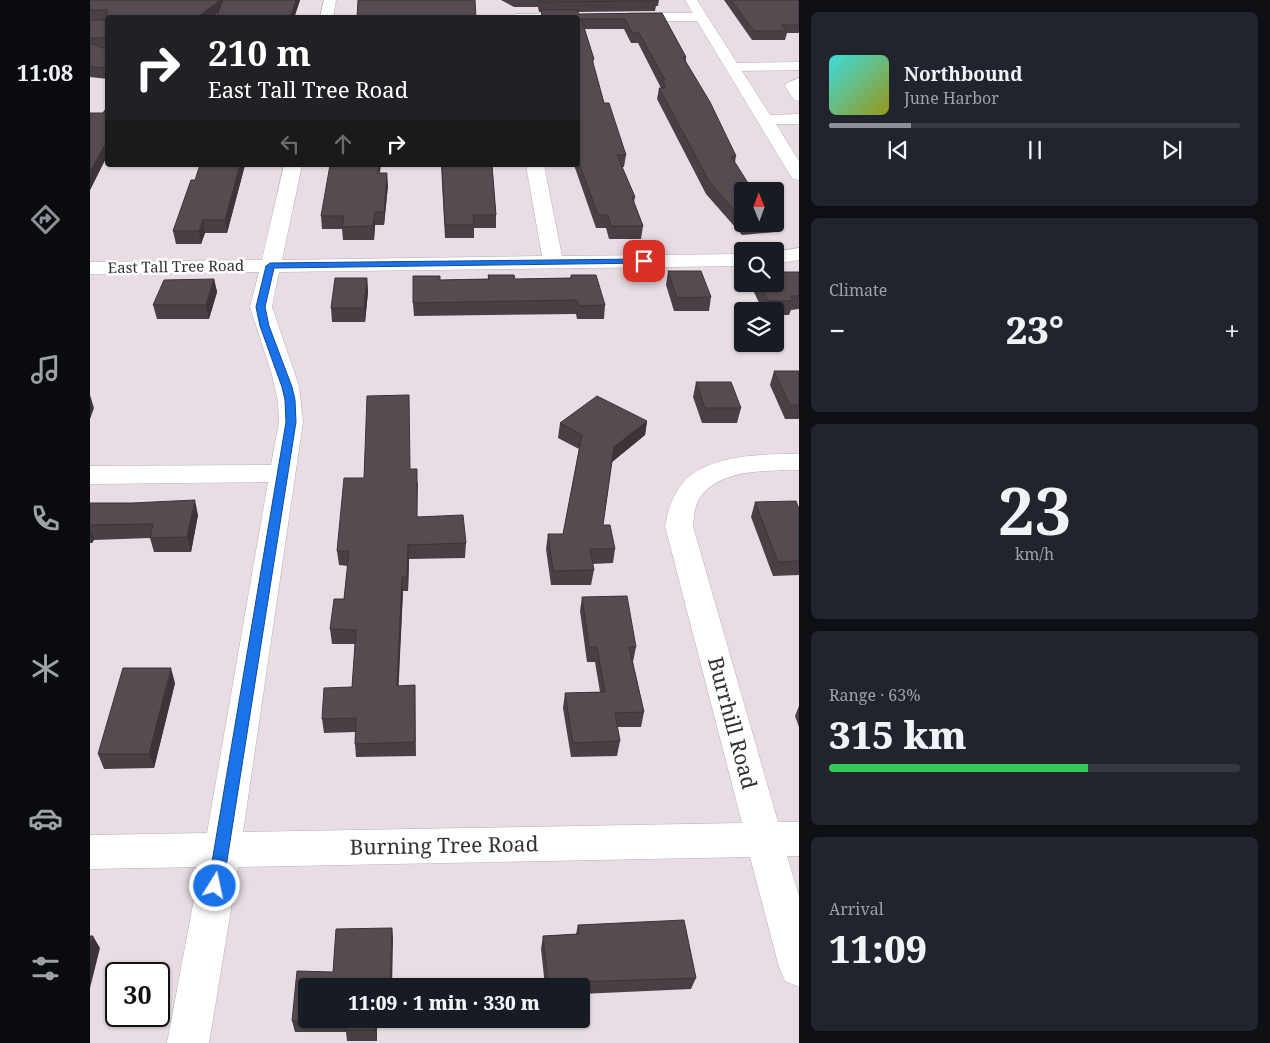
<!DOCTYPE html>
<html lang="en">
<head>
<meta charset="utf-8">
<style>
	body { margin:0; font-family:"Noto Serif",serif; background:#20242c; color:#f1f3f6; height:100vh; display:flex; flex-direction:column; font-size:19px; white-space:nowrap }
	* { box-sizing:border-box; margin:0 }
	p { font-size:16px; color:#9ea1a6 }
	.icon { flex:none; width:28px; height:28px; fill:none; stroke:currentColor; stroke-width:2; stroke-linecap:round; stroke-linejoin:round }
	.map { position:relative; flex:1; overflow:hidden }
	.panel { display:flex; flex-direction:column; gap:12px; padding:12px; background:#0d0f14; width:471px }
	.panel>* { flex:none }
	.top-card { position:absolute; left:15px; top:15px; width:475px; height:152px; border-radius:5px; box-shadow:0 1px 4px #0004; background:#202124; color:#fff; overflow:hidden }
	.needle { width:32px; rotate:359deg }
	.fabs { position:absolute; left:644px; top:182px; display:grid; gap:10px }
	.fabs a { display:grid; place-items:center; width:50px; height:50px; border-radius:5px; background:#171b24; box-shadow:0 1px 4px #0004; font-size:25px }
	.speed { position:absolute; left:15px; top:962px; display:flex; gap:10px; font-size:25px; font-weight:700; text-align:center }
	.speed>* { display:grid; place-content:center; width:65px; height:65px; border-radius:50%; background:#171b24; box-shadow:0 1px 4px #0004; line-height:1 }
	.speed .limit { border:2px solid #111; border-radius:8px; background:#fff; color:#111 }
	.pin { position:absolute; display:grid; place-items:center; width:42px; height:42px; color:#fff; margin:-21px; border-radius:10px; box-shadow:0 2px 8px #0006 }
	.me { position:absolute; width:55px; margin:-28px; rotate:10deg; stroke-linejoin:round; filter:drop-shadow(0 0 4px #0008) }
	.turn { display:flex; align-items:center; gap:18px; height:105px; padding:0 20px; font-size:22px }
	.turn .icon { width:65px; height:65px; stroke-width:2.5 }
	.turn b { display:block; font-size:35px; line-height:42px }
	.lanes { display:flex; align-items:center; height:48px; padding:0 20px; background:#0003; justify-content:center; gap:25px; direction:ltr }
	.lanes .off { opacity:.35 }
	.big { font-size:38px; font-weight:800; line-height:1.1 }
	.panel .tile { flex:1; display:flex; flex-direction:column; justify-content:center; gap:8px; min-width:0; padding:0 18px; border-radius:8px; background:#20242c }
	.panel .dial { align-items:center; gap:0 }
	.dial b { font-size:65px; line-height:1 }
	.song { display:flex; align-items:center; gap:15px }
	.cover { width:60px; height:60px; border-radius:8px; background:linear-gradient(135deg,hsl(180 70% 55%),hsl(60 70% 35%)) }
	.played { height:5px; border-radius:2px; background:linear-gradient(90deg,#8c9099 20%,#363941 20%) }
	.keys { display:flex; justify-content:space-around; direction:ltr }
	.heat { display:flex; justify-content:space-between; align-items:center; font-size:28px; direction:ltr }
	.charge { height:8px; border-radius:4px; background:linear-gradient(90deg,#34c759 63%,#363941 0) }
	.trip { position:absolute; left:208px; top:978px; width:292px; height:50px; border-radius:5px; background:#171b24; box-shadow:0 1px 4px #0004; font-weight:800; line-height:50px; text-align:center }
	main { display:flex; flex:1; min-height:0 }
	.menu { display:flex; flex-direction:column; width:90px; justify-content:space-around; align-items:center; background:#090b0e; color:#9ea1a6 }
	.menu .icon { width:35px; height:35px }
	.menu .on { color:#8c9099 }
	.menu b { font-size:22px; color:#f1f3f6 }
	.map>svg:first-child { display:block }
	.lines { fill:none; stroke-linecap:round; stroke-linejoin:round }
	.minor-casing { stroke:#b9aeb5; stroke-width:1 }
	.minor { fill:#fff; fill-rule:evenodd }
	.wall { fill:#494046 }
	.shaded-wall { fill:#3c3439 }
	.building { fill:#554b51; stroke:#3c3439 }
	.route { fill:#1a73e8; stroke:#114b97 }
	.labels { text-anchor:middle; stroke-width:5; stroke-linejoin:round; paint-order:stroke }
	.far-street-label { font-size:15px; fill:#353033; stroke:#fff }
	.near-street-label { font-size:21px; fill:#353033; stroke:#fff }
</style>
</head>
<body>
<main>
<nav class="menu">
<b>11:08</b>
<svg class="icon on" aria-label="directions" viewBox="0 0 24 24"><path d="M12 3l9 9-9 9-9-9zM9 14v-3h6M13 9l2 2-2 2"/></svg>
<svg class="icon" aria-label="music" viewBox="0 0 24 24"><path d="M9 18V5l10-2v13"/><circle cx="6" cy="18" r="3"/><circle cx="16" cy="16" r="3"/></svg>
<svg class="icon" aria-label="phone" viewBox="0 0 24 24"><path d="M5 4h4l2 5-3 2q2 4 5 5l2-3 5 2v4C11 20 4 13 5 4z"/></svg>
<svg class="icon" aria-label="climate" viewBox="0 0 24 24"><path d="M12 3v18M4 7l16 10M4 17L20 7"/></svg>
<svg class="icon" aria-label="car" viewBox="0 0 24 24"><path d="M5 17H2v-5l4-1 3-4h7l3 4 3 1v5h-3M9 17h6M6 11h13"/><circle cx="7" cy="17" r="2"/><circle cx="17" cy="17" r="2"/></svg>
<svg class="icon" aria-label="filters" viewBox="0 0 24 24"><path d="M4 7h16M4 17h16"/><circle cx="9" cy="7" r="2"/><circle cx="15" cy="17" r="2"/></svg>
</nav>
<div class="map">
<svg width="709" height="1043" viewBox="0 0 709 1043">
	<rect width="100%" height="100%" fill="#e8dde4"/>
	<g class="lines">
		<defs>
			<g id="minor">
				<path d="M234,0H246L243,18H230Z"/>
				<path d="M595,0H607L647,63L709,62V70L652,71L680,115L709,114V124H686L709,161V180L703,179L700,175L607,21H538L532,17L538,13H603Z"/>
				<path d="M487,13L493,17L492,20L488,21V18H420L426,14Z"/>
				<path d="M709,78V101L704,100L695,86L697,83Z"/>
				<path d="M194,165H212L192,260L452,256L436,165H454L472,256L652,254V266L189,272L182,307L209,386L213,422L153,832L652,823L575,526C578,511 582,496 592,484C616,454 674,454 709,454V470C676,471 624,468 607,503C604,510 604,519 603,526L688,822H709V856H697L709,896V987L695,981L689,967L660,857L148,867L119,1043H77L110,867L0,869V835L117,833L178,482L0,484V466L181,465L189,422L188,401L182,375L160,307L169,272L0,274V262L172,260Z"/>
				<path d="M709,248V260L685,264V252Z"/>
			</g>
		</defs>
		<use href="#minor" class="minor-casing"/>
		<use href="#minor" class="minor"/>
	</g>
	<g class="wall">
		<path d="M0,0H210L204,18H126L128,13L122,18H18V48H12L18,50V79L0,77V20H17H0Z"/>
		<path d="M411,0H569L568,6H566L565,11L488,12L489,14L572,13L596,57V62L646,156L645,162L652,191V224H685V214L689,219L686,232L652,235L616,194L567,99L569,88H571L548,43H541L534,29H495L504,59L503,63L514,103L536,155L534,167H532L545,197L544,202L553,226L551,239H519L516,228H506L484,165H488V18H451V12H449L448,7H424Z"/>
		<path d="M634,0H709V33H697L695,40H662Z"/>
		<path d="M18,106V158H16L0,190V113H13Z"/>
		<path d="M155,165L137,233H115L111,244H86L83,231L105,180Z"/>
		<path d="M351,165H402L406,215V228H384V238H355Z"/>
		<path d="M290,173L298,185L294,225H285L284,240H253L252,229H232L231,216Z"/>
		<path d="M578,271L621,297L619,311H584L576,285Z"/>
		<path d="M709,272V309L701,310L699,315H685V311H673L661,286L662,284H685Z"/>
		<path d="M398,275L425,279L480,278L481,275L515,305L514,319H487L486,314L324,316L323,303L350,280L398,279Z"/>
		<path d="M277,278L278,292L275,322H242L241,308Z"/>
		<path d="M124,279L127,292L119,319H67L63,305Z"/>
		<path d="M684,371H709V419H695L680,385Z"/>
		<path d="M606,382L651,408L647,423H612L603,397Z"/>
		<path d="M557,421L555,435L522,462L513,525L525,549L523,563L502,564L504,570L501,585H461L456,549L458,534H473L489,449L468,438L470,423Z"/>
		<path d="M320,469L328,483L327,517L376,543L375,558L319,559L318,591H313L308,686L325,685L326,756L266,757L265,744V732L234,733L232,719L262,687L265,644H242L240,629L254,599L258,566L249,565L247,551L274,478Z"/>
		<path d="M665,502L709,509V575L683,576L661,517Z"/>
		<path d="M0,503L108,515L101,552H64L60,538L4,540L2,543H0Z"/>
		<path d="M492,597L546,647L543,662L554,712L551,727H527L530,741L527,756L481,757L473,708L475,693L510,692L505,662H497L490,611Z"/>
		<path d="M85,683L64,768L14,769L8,754Z"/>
		<path d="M709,706V727L705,716Z"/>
		<path d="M488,925L606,978L601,989L491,994V986H455L451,949L453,936L486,934Z"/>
		<path d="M302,928L303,941L216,1019H287V1041H257L256,1032H205L202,1021L243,972Z"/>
	</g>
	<g class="shaded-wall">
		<path d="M131,0H134L135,8L122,18H106Z"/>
		<path d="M206,0H210L204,18H200Z"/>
		<path d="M14,146L16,158L0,190V172Z"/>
		<path d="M150,165H155L137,233L135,220Z"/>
		<path d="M289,165H291L288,185V173Z"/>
		<path d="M297,173L298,185L294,225V212Z"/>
		<path d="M285,212V225L284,240L283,226Z"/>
		<path d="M113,220L115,233L111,244L109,231Z"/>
		<path d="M277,278L278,292L275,322L274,308Z"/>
		<path d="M124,279L127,292L119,319L116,305Z"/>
		<path d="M0,395L4,408L0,419Z"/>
		<path d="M557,421L555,435L522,462L524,447Z"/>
		<path d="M105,500L108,515L101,552L97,537Z"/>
		<path d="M0,530L4,540L2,543L0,536Z"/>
		<path d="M318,545L319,559L318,591L317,577Z"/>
		<path d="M312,577L313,591L308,700L307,686Z"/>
		<path d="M81,668L85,683L64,768L59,754Z"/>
		<path d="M302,928L303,941L302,986H300Z"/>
		<path d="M3,936L10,948L0,988V946Z"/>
		<path d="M285,1019H287V1041L285,1030Z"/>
	</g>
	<g class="building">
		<path d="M0,0H131L106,18H18V38H0V20H17V10H0Z"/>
		<path d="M133,0H206L200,18H126Z"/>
		<path d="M268,0H385L386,18H267Z"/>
		<path d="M449,0H566L567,1L449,2Z"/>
		<path d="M641,0H709V25H692L697,31H664Z"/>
		<path d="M451,10H487L489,14L572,13L596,57H593L620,102L646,156H641L663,191H652V220L619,181L569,88H576L572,80H575L549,33H542L535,19H491L504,59H502L514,103H519L536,155H527L545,197H542L553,226H521L518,215H508L488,160V18H453Z"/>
		<path d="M0,43L18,50V68L0,67Z"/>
		<path d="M18,106V146H14L0,172V113H13Z"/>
		<path d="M110,165H150L135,220H113L109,231H83L101,180H105Z"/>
		<path d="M240,165H289L288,173H297L294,212H285L283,226L252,227L254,216H231Z"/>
		<path d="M352,165H402L406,215H383L384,225H355Z"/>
		<path d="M685,214L689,219H685Z"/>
		<path d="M578,271H611L621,297L587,298Z"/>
		<path d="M685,272H709V296H701L703,301H678L670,284H685Z"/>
		<path d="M398,275H424L425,279L482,278L481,275H506L515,305L489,306L487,300L323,303V276H350V280L399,279Z"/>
		<path d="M245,278H277L274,308H241Z"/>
		<path d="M124,279L116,305H63L74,280Z"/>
		<path d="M684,371H709V405H700Z"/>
		<path d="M606,382H641L651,408H615Z"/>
		<path d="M319,395L320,469H327V517L373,515L376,543L318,545L317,577H312L307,686L325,685V742L265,744L266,718L232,719L234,688L262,687L266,630L240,629L244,599H254L259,551H247L254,478H274L277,396Z"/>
		<path d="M507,396L557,421L524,447L513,525H520L525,549H500L504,570L463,571L458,534H473L492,435L470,423Z"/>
		<path d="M105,500L97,537L60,538L63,524L0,525V503H42Z"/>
		<path d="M706,501L709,509V561L688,562L665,502Z"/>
		<path d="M537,596L546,647H539L554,712L525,713L530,741L483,743L475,693L515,692L507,647H499L492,597Z"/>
		<path d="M33,668H81L59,754H8Z"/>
		<path d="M594,920L606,978L458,983L453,936L489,934L488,925Z"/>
		<path d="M302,928L300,986H216V1019H285V1030H255L256,1021H202L207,971L243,972L246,929Z"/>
		<path d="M0,936H3L0,946Z"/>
	</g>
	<path class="route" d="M554,259L558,261L557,263L184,268L175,307L179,326L202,387L205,400L206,422L133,886L131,891L125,894L120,891L118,886L196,422L195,400L192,387L170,326L166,307L176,266L180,263Z"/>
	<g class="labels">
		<g class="far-street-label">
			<text transform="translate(86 267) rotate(-1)" y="5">East Tall Tree Road</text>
		</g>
		<g class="near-street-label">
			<text transform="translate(642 723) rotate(75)" y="7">Burrhill Road</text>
			<text transform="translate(354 846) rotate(-1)" y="7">Burning Tree Road</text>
		</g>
	</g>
</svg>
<div class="fabs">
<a><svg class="needle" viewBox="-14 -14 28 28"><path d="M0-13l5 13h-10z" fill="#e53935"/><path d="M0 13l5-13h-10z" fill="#9ea1a6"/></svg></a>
<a><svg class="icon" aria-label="search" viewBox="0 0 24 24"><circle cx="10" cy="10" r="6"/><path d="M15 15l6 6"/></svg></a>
<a><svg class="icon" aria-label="layers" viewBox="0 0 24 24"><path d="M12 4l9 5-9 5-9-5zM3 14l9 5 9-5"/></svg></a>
</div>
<div class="speed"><div class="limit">30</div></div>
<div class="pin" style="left:554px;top:261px;background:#d93025"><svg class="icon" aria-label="arrive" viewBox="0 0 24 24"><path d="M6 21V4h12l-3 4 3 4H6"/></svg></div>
<svg class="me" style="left:125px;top:886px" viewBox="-20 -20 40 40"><circle r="17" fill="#1a73e8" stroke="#fff" stroke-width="3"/><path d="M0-11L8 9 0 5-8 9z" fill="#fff"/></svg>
<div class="trip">11:09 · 1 min · 330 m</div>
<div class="top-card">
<div class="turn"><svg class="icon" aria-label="right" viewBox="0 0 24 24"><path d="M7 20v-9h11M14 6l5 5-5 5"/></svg><div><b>210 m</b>East Tall Tree Road</div></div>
<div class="lanes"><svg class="icon off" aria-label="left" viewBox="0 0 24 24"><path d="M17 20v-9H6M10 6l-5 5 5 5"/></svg><svg class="icon off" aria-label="ahead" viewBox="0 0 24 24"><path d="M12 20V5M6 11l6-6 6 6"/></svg><svg class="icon" aria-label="right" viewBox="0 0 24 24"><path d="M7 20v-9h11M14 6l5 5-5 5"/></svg></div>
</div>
</div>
<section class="panel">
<div class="tile">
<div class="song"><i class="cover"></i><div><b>Northbound</b><p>June Harbor</p></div></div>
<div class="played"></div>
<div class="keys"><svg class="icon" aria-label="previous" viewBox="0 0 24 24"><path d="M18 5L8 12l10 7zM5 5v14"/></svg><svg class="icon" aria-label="pause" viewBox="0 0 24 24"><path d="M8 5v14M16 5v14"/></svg><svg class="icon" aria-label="next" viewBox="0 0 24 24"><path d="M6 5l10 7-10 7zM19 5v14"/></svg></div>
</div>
<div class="tile"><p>Climate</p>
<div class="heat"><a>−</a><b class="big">23°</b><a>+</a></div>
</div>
<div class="tile dial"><b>23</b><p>km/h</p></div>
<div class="tile"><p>Range · 63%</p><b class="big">315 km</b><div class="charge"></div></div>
<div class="tile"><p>Arrival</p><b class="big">11:09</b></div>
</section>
</main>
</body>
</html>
